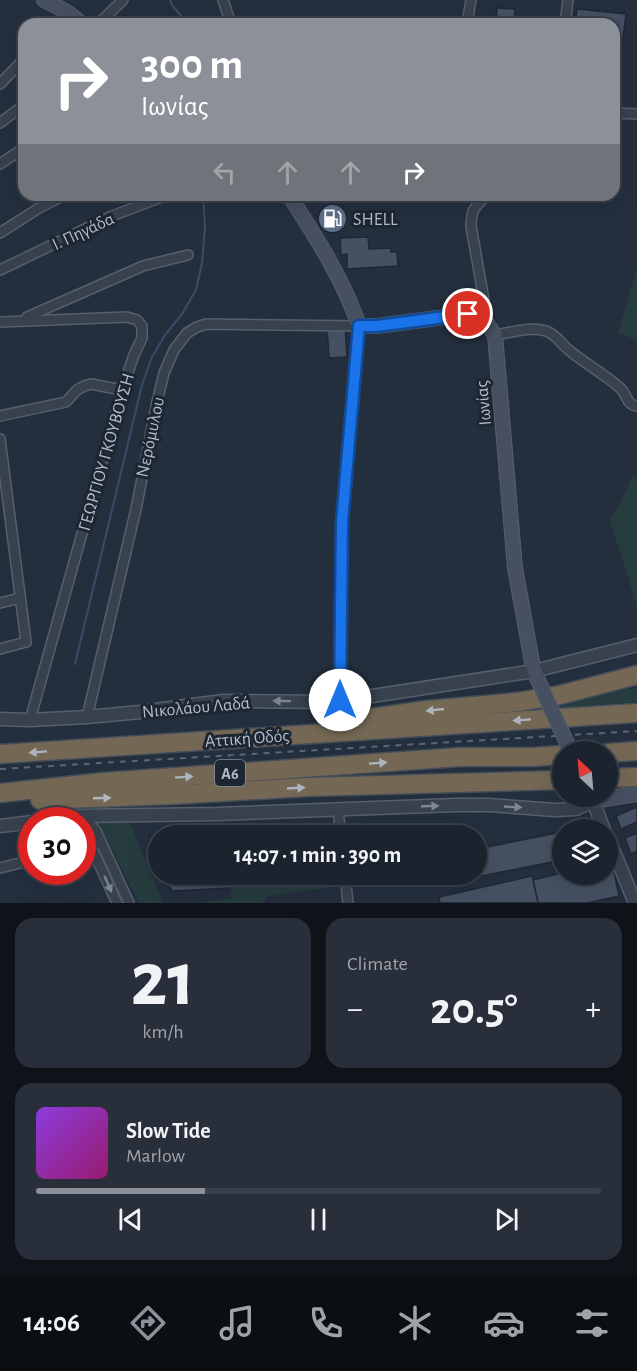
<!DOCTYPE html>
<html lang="en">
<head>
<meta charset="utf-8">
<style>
	body { margin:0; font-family:"Alegreya Sans",sans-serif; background:#282f3a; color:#f1f3f6; height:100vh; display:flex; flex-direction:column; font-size:22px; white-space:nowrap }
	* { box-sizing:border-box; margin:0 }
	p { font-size:20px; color:#a0a4aa }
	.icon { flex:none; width:33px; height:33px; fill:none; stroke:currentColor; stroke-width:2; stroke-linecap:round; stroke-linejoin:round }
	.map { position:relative; height:903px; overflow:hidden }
	.details { display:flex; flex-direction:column; gap:15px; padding:15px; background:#0f1319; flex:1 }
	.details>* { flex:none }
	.guide { position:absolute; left:18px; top:18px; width:602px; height:183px; border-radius:18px; box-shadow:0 6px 24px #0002,0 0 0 2px #39404a; background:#8c9099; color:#fff; overflow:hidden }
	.needle { width:39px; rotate:334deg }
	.buttons { position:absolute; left:552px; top:741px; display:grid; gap:12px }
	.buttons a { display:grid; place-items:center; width:66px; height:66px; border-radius:50%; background:#1b232e; box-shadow:0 6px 24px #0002,0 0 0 2px #39404a; font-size:30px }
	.speed { position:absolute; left:18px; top:807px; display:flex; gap:12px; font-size:30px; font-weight:700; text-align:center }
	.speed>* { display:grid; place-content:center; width:78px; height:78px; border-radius:50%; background:#1b232e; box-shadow:0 6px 24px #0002,0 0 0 2px #39404a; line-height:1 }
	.speed .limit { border:9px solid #d22; background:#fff; color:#111 }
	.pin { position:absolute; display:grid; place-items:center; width:51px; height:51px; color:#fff; margin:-26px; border:3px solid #fff; border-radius:50%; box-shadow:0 2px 6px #0007 }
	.me { position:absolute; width:66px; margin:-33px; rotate:0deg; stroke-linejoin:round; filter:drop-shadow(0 0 4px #0008) }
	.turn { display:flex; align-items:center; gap:21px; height:126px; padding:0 24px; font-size:27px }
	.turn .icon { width:78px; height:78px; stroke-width:2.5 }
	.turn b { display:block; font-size:42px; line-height:51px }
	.lanes { display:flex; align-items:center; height:57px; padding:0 24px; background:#0003; justify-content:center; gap:30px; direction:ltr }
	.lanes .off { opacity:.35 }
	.big { font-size:45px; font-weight:700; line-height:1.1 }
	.details .tile { flex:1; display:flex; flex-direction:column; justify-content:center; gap:9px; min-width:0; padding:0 21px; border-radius:18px; background:#282f3a }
	.details .dial { align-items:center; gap:0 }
	.dial b { font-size:78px; line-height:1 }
	.song { display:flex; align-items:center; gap:18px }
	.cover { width:72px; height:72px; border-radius:9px; background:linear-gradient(135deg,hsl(270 70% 55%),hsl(320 70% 35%)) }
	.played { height:6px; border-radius:3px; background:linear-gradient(90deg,#8c9099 30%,#39404a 30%) }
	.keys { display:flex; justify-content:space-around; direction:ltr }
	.heat { display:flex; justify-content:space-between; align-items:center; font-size:33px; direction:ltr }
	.details .tiles { flex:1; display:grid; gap:15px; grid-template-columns:1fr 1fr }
	.tile:last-child { grid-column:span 2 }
	.trip { position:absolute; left:148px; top:825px; width:339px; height:60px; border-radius:30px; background:#1b232e; box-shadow:0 6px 24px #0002,0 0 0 2px #39404a; font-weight:700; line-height:60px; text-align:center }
	.tabs { display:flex; height:96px; justify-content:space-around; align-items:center; background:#0b0e12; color:#a0a4aa }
	.tabs .icon { width:42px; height:42px }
	.tabs .current { color:#8c9099 }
	.tabs b { font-size:27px; color:#f1f3f6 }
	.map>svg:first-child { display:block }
	.green { fill:#263c3f }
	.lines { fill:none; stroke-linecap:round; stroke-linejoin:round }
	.stream { stroke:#394c67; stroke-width:2 }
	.building { fill:#455162; stroke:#1f2835; stroke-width:1.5 }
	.minor-casing { stroke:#565f6c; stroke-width:12 }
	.tertiary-casing { stroke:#565f6c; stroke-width:15 }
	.secondary-casing { stroke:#565f6c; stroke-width:16 }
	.motorway-casing { stroke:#434c59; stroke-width:21 }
	.minor { stroke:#38414e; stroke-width:9 }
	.tertiary { stroke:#38414e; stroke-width:12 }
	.secondary { stroke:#465061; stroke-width:14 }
	.motorway { stroke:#746855; stroke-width:18 }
	.rail { stroke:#5a6575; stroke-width:2; stroke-dasharray:6 6; stroke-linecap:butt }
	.secondary-bridge-casing { stroke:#565f6c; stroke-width:16; stroke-linecap:butt }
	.secondary-bridge { stroke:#465061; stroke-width:14 }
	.oneway { fill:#7c8592 }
	.oneway2 { fill:#aeb4bd }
	.route-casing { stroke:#114b97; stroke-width:15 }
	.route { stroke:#1a73e8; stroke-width:10 }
	.labels { text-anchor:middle; stroke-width:6; stroke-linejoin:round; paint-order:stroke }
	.shield { fill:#1d2633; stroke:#878f9c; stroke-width:1.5 }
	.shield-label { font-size:16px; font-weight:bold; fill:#b4bcc9 }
	.poi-label { font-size:18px; fill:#b4bcc9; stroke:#1d2633; text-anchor:start }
	.street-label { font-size:18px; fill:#b4bcc9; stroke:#1d2633 }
</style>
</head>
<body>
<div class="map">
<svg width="637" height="903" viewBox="0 0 637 903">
	<rect width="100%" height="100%" fill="#242f3e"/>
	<g class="green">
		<path d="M637,268V340L618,333Z"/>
		<path d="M632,475L637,477V606L610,520L626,491Z"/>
		<path d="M637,688V702L442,717Z"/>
		<path d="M126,814L163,903H139L95,815Z"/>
		<path d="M282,875H342L343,886L267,896L263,903H193L231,899L230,880Z"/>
	</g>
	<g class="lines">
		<g class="stream">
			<path d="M170,0L172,5L188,24"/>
			<path d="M75,664L142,385L152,357L165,335L182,314L196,290L202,263L205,226L203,195"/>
		</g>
	</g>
	<g class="building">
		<path d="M497,8L515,9L514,24H496Z"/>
		<path d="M577,9L626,14L622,46L614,45V24H575Z"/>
		<path d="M340,213V222L327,223V214Z"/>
		<path d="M368,237L369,249L391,248V252H397L398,266L347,269V254L341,255L340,238Z"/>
		<path d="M345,326L347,357L329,358L327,327Z"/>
		<path d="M637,807V822L621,829L616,816Z"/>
		<path d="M319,830V836H233V834Z"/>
		<path d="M226,832V836H159V859L150,836Z"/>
		<path d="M562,832V860L456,881L454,874H477V849Z"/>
		<path d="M637,833V851L631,854L625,838Z"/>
		<path d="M612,862L619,896L588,903H538L533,880L562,873L608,874V863Z"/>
		<path d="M165,874H228L229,888L172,891Z"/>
		<path d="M532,876L538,903H440L439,897Z"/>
	</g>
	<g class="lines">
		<defs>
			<g id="minor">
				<path d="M223,0L231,24"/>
				<path d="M56,24L67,12"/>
				<path d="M98,24L123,0"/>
				<path d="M467,24L471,0"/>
				<path d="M565,24L568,0"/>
				<path d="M0,84L24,59"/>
				<path d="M614,113L637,114"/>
				<path d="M0,123L24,105"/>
				<path d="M0,164L24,148"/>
				<path d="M0,233L39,208L65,195"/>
				<path d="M0,270L112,216L167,195"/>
				<path d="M27,317L143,266L188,255"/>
				<path d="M483,318L484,300L471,226C472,205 475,210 486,195"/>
				<path d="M0,322L127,317L137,320L142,326V338L134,355L122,390L30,720"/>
				<path d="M495,335C510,333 530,326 546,331C556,334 562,345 570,351C586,364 604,374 619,387C627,393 626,405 637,406"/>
				<path d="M0,416L66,402L77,390L84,386L91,384L122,390"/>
				<path d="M0,439L26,642L0,649"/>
				<path d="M0,603L20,598"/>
				<path d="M87,717L136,509L157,402L164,373L174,350L187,333L197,327L206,324L359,326L342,522L340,701"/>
				<path d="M338,810L341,836"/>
				<path d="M78,816L91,825L96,831L129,903"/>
				<path d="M82,827L117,903"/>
				<path d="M0,868L32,860"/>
				<path d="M345,874L348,903"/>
			</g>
			<g id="tertiary">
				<path d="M0,719L30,720L87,717L140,712L223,701L328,702L340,701L534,671L637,645"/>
				<path d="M43,820L77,816L217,814L455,805H489L555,810L576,809L593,801L604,830"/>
				<path d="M0,826L32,822"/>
				<path d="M608,837L635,903"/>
			</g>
			<g id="secondary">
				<path d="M44,0L67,12L82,24"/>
				<path d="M289,195C315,236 344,280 359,326H377L468,314L483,318L495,335L515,568L532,662L537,678"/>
				<path d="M591,796L593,801L637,794"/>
			</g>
			<g id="motorway">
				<path d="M357,720L427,710L518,702L560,695L637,675"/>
				<path d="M608,753L637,751"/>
				<path d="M0,754L637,713"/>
				<path d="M608,778L637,777"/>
				<path d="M0,793L104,782L460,757H533L562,755"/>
				<path d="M40,800L170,795L308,787L562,780"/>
			</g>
		</defs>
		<use href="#minor" class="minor-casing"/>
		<use href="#tertiary" class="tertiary-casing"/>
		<use href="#secondary" class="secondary-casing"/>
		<use href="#motorway" class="motorway-casing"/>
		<use href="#minor" class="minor"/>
		<use href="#tertiary" class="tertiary"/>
		<use href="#secondary" class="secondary"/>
		<use href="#motorway" class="motorway"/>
		<path class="rail" d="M0,769L637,731"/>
		<defs>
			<path id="secondary-bridge" d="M537,678L571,752"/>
		</defs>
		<use href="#secondary-bridge" class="secondary-bridge-casing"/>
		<use href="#secondary-bridge" class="secondary-bridge"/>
	</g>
	<defs><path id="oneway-solid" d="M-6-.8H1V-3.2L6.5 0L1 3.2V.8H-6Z" transform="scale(1.5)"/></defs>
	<g class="oneway">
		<use href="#oneway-solid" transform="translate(282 701) rotate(-179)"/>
		<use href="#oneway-solid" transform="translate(430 806) rotate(-2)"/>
		<use href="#oneway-solid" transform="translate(513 807) rotate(3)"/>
		<use href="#oneway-solid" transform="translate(108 884) rotate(66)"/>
	</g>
	<g class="oneway2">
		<use href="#oneway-solid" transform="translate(435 710) rotate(174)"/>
		<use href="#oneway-solid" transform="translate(522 720) rotate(176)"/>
		<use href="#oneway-solid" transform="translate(38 752) rotate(176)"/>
		<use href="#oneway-solid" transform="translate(378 763) rotate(-4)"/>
		<use href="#oneway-solid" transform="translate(184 777) rotate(-4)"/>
		<use href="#oneway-solid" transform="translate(296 788) rotate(-3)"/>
		<use href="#oneway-solid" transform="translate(102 798) rotate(-2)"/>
	</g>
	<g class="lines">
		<defs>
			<path id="route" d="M340,700L342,522L359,326H377L468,314"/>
		</defs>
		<use href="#route" class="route-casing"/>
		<use href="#route" class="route"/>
	</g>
	<defs>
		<symbol id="fuel-disc" viewBox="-11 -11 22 22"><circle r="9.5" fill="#5c6f8a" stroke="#1d2633"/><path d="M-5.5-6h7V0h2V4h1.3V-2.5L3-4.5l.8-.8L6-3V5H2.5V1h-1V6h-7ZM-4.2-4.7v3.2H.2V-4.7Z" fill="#fff"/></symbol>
	</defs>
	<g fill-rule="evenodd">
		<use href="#fuel-disc" x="316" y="202" width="33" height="33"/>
	</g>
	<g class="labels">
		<rect class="shield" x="215" y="760" width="30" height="26" rx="4.5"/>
		<g class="shield-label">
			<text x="230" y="779">Α6</text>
		</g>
		<g class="poi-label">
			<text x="353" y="225">SHELL</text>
		</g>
		<g class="street-label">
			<text transform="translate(83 231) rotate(-25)" y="6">Ι. Πηγάδα</text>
			<text transform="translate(483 403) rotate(-95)" y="6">Ιωνίας</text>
			<text transform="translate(150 437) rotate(-78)" y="6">Νερόμυλου</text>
			<text transform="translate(106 452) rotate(-74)" y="6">ΓΕΩΡΓΙΟΥ ΓΚΟΥΒΟΥΣΗ</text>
			<text transform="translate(196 707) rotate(-5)" y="6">Νικολάου Λαδά</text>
			<text transform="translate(247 738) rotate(-4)" y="6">Αττική Οδός</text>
		</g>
	</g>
</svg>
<div class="buttons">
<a><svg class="needle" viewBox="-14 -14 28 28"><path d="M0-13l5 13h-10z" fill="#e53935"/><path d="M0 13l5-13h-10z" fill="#a0a4aa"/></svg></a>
<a><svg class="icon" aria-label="layers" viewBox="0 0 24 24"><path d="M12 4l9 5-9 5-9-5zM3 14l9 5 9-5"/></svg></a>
</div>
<div class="speed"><div class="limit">30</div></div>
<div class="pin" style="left:468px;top:314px;background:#d93025"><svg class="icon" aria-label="arrive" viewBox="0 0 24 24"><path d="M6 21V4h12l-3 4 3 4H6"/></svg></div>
<svg class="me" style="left:340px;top:700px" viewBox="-20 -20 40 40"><circle r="19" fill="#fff"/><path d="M0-13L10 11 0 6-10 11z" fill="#1a73e8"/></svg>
<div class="trip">14:07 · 1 min · 390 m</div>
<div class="guide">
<div class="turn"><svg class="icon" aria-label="right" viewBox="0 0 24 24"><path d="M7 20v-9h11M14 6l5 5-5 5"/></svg><div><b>300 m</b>Ιωνίας</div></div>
<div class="lanes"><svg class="icon off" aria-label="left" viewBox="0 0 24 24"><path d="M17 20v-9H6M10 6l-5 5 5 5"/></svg><svg class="icon off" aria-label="ahead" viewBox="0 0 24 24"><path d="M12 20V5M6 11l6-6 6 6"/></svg><svg class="icon off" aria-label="ahead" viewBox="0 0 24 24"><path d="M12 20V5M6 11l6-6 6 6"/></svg><svg class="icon" aria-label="right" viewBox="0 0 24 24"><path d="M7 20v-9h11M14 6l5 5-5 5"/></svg></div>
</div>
</div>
<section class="details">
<div class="tiles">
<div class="tile dial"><b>21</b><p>km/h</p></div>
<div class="tile"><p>Climate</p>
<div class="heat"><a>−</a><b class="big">20.5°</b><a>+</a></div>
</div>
<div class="tile">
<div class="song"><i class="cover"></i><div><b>Slow Tide</b><p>Marlow</p></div></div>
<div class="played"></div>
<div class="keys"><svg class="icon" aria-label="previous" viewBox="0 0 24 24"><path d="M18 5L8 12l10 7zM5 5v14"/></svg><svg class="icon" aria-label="pause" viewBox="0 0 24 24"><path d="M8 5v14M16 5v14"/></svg><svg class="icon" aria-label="next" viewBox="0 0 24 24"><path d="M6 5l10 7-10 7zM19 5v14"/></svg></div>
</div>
</div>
</section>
<nav class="tabs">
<b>14:06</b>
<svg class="icon current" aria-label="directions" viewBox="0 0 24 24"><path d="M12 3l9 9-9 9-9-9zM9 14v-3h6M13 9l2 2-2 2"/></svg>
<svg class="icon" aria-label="music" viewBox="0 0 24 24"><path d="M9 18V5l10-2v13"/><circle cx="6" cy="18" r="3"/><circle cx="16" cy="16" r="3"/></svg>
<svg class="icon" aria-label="phone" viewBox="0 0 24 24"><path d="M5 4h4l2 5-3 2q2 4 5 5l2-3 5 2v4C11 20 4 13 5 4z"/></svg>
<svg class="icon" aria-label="climate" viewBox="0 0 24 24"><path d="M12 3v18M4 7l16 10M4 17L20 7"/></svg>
<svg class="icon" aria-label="car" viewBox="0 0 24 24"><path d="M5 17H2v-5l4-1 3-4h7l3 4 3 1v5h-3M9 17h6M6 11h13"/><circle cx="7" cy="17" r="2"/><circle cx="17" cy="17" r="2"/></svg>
<svg class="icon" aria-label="filters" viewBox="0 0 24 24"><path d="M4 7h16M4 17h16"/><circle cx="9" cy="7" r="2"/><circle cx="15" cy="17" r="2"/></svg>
</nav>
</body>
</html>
